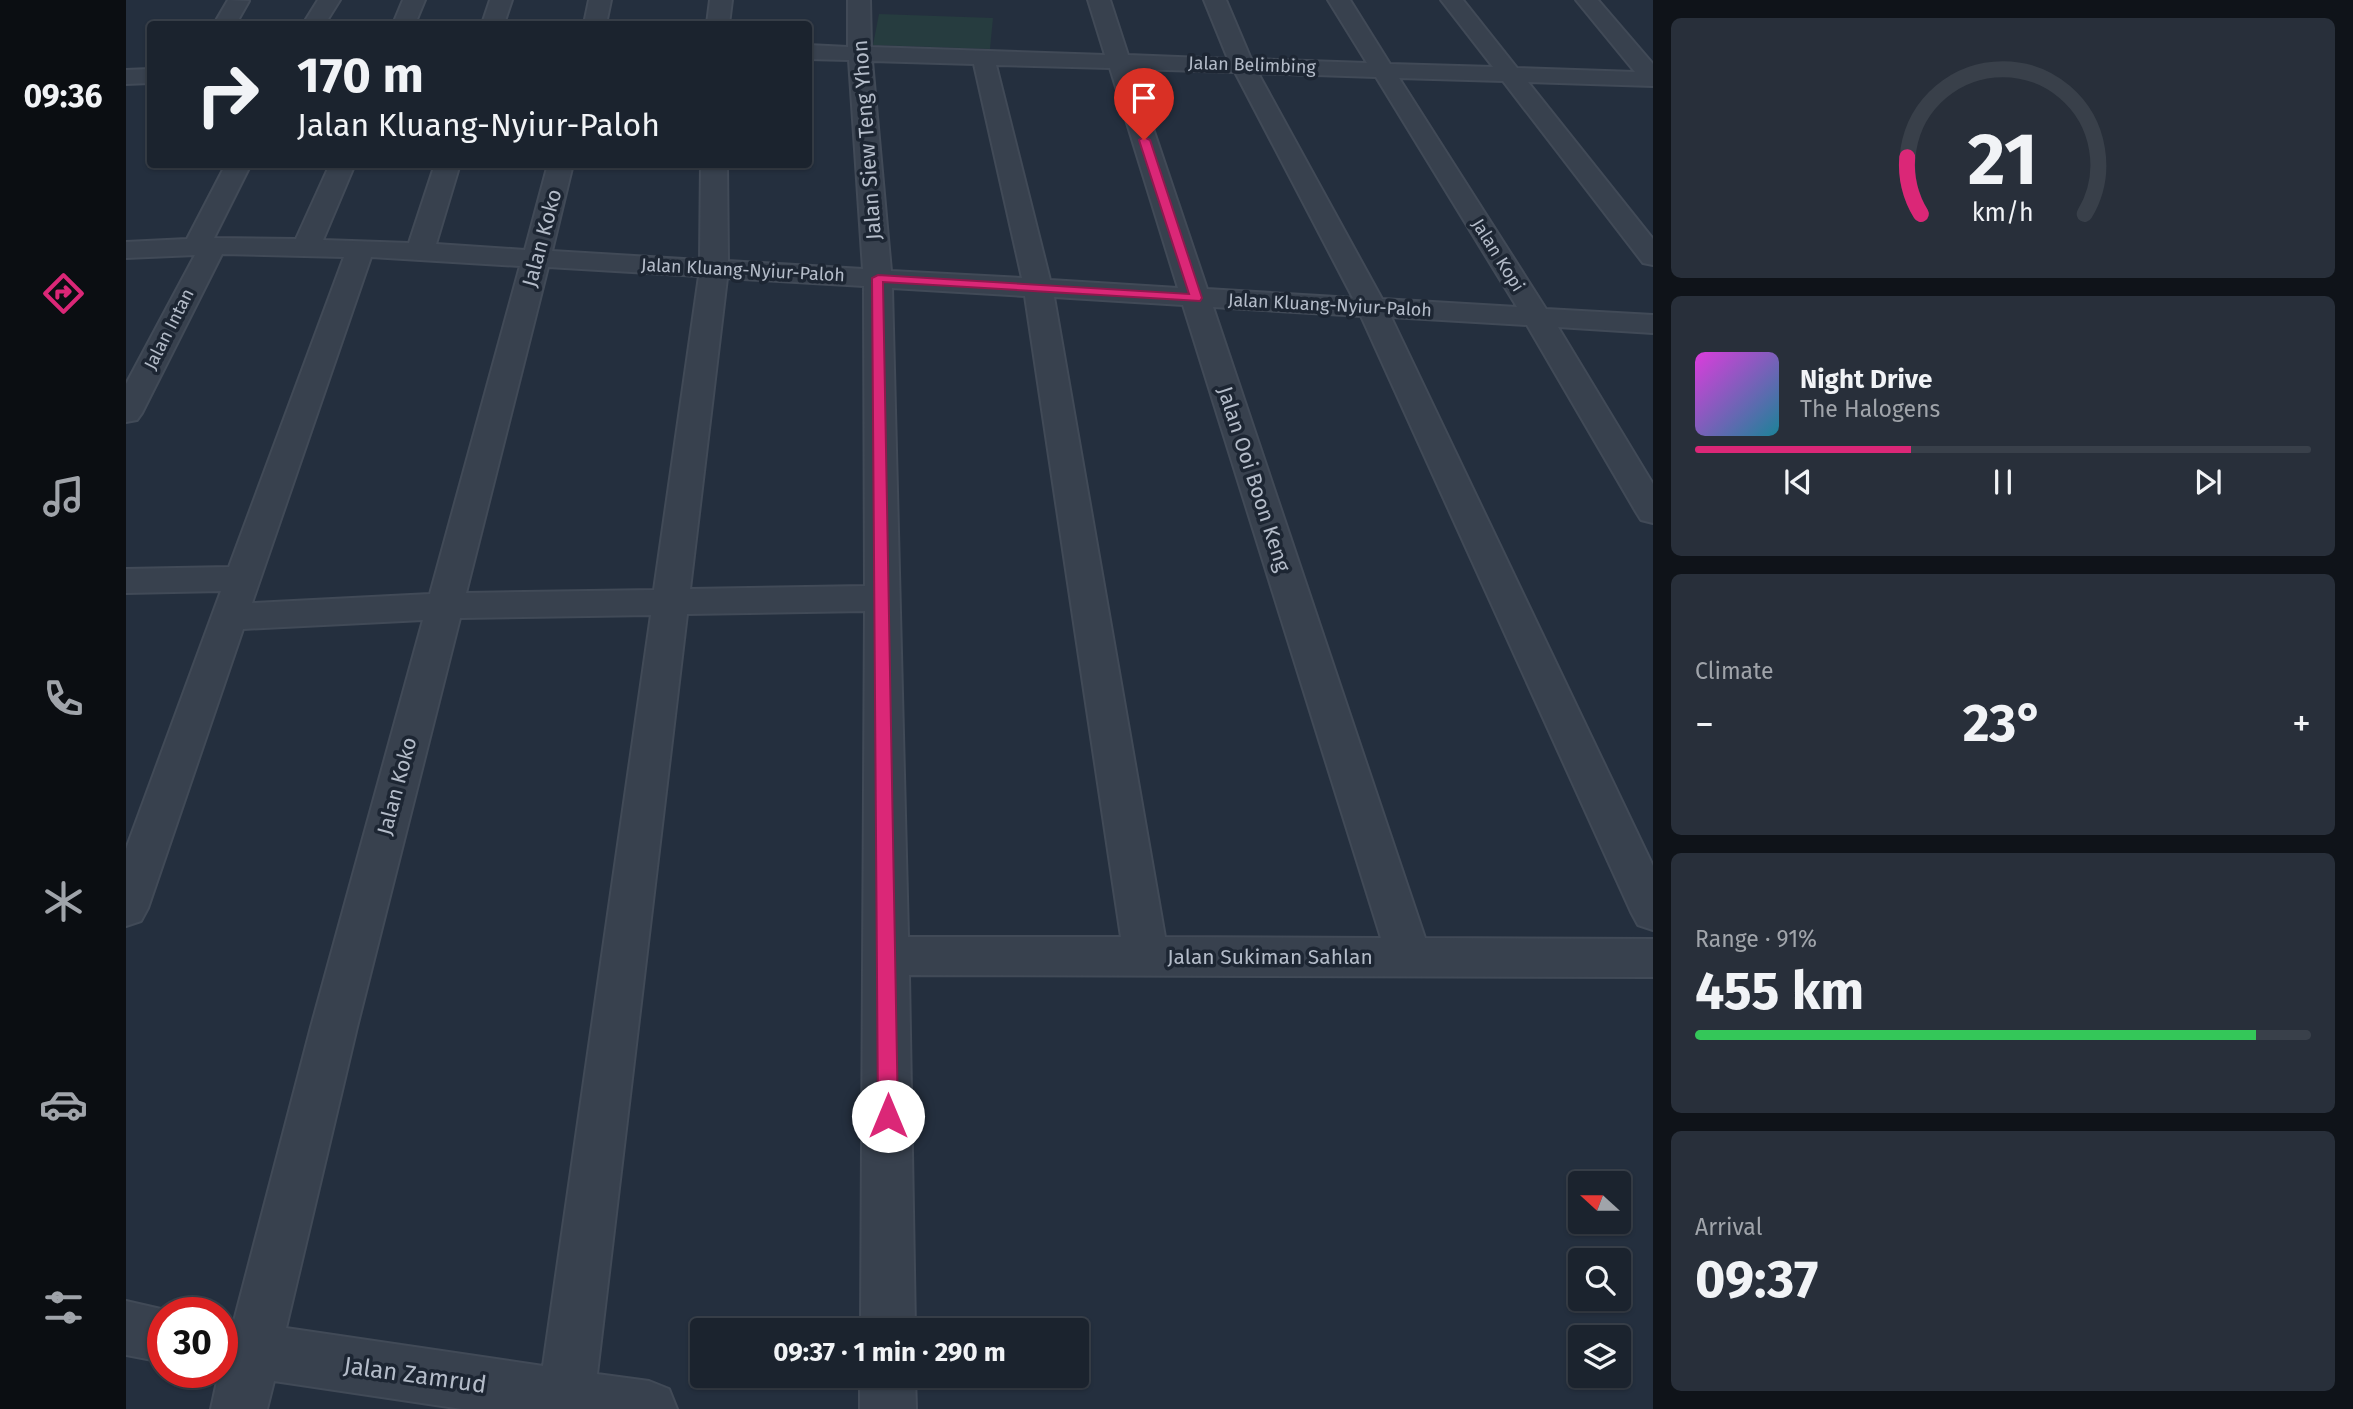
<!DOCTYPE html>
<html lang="en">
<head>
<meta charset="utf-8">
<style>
	body { margin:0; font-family:"Fira Sans",sans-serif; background:#282f3a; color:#f1f3f6; height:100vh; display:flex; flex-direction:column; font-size:26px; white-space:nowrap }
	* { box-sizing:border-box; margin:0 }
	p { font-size:23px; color:#a0a4aa }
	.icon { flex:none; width:38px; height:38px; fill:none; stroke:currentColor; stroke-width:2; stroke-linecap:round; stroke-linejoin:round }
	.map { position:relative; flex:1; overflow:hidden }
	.details { display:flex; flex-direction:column; gap:18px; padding:18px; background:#0f1319; width:700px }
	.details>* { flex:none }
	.top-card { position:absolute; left:21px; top:21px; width:665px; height:147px; border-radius:7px; box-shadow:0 2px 5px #0004,0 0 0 2px #39404a; background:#1b232e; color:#f1f3f6; overflow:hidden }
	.needle { width:46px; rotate:291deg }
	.fabs { position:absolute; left:1442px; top:1171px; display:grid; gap:14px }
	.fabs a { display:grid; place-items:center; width:63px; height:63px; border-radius:7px; background:#1b232e; box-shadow:0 2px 5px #0004,0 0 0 2px #39404a; font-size:35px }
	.speed { position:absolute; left:21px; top:1297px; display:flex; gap:14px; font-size:35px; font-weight:700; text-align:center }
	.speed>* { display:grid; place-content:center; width:91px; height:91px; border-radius:50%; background:#1b232e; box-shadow:0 2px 5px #0004,0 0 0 2px #39404a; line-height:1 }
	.speed .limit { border:10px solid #d22; background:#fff; color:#111 }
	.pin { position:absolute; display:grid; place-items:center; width:60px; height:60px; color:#fff; margin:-72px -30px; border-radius:50% 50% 50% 0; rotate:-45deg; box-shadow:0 0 7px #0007 }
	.pin .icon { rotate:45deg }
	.me { position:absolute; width:77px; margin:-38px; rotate:0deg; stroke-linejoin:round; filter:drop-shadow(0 0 5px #0008) }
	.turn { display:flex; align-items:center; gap:24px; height:147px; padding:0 35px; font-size:32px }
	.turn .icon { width:91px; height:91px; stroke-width:2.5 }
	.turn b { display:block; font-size:49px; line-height:60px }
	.big { font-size:52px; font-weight:700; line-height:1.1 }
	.details .card { flex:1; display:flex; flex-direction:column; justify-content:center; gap:10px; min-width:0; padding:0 24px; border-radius:10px; background:#282f3a }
	.details .dial { align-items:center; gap:0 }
	.dial svg { height:182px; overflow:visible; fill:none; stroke:#39404a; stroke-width:7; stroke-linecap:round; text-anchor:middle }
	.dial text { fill:#f1f3f6; stroke:none }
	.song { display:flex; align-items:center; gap:21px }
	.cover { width:84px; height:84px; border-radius:10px; background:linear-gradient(135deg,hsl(300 70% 55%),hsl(190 70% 35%)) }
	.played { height:7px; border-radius:4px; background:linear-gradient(90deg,#db2777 35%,#39404a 35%) }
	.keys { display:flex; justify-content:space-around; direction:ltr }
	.heat { display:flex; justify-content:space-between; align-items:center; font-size:38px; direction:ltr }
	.charge { height:10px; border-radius:5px; background:linear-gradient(90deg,#34c759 91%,#39404a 0) }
	.trip { position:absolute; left:564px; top:1318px; width:399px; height:70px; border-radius:7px; background:#1b232e; box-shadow:0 2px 5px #0004,0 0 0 2px #39404a; font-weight:700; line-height:70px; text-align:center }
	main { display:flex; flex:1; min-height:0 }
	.tab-bar { display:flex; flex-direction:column; width:126px; justify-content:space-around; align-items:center; background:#0b0e12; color:#a0a4aa }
	.tab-bar .icon { width:49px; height:49px }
	.tab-bar .selected { color:#db2777 }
	.tab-bar b { font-size:32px; color:#f1f3f6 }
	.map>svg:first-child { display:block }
	.green { fill:#263c3f }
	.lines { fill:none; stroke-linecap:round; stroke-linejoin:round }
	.minor-casing { stroke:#414a57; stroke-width:4 }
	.minor { fill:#38414e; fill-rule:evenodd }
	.route { fill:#db2777; stroke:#8e194d; stroke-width:2 }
	.labels { text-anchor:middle; stroke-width:7; stroke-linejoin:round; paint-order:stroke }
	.far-street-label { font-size:18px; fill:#b4bcc9; stroke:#1d2633 }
	.street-label { font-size:21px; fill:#b4bcc9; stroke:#1d2633 }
	.near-street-label { font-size:24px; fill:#b4bcc9; stroke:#1d2633 }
</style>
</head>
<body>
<main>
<nav class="tab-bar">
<b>09:36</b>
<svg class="icon selected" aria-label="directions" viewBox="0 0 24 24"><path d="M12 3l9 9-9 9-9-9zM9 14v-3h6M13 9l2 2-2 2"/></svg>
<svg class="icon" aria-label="music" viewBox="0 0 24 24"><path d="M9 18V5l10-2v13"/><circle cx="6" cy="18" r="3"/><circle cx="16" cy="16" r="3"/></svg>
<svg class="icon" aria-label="phone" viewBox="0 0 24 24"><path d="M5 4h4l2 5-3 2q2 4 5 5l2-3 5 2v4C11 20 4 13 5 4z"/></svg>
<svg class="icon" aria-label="climate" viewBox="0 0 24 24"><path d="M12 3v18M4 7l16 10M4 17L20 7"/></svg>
<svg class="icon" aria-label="car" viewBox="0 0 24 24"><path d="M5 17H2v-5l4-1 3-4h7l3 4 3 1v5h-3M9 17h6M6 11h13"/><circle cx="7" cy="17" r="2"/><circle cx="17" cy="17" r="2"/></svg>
<svg class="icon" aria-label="filters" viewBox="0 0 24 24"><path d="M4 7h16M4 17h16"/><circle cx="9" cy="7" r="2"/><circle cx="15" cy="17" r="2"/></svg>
</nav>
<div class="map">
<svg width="1527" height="1409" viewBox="0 0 1527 1409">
	<rect width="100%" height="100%" fill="#242f3e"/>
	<path class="green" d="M753,14L867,18L864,49L747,45Z"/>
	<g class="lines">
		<defs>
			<g id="minor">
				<path d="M102,0L123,1L110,24H88Z"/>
				<path d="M192,0H214L199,24H177Z"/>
				<path d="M277,0H299L289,24H267Z"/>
				<path d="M364,0H386L378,24H356Z"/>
				<path d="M463,0H485L480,24H458Z"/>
				<path d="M584,0H606L603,24H581Z"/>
				<path d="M722,0H744L745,47L979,55L962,0H984L1002,55L1102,59L1078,0H1100L1125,59L1241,63L1202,0H1224L1264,64L1367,67L1315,0H1337L1391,68L1509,72L1450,0H1472L1527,64V86L1402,82L1527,239V265L1517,263L1377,81L1273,78L1420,309L1527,315V333L1432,327L1527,484V523L1515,520L1510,512L1401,325L1265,317L1527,866V930L1512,925L1505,912L1235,316L1087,307L1299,938L1527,939V977L783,975L789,1330H735L739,611L561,614L471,1374L523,1381L543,1389L551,1409H336L148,1381L141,1409H85L93,1372H96V1319L108,1321L185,1027L297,620L117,629L22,908L15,921L0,926V849L95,591L0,593V569L103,567L218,257L96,254L16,413L11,420L0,422V384L69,255L0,258V242L61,239L100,164H125L88,238L170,239L204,164H229L197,240L283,243L309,164H334L310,244L399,250L422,164H447L426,251L574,260L575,164H601L602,261L737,269L723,60L682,59V45L722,47ZM746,61L848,64L896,278L765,271ZM870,65L984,68L1052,288L924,280ZM1007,69L1109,72L1227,298L1081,289ZM1132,73L1250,77L1391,307L1256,299ZM245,257L394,266L304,594L126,603ZM422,267L573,276L528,590L340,593ZM601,278L738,286L739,586L564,589ZM766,288L899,296L995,937H782ZM928,297L1057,305L1255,938L1039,937ZM525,615L417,1366L160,1328L231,1027L334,618Z"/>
				<path d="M24,69V83L0,84V70Z"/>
				<path d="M0,1301L48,1312H37V1362L0,1355Z"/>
				<path d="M734,1376H789L790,1409H734Z"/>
			</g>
		</defs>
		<use href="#minor" class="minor-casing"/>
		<use href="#minor" class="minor"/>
	</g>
	<path class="route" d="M1018,137L1024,140L1076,298L1074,301L757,282L772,1116L769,1123L762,1125L755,1123L752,1116L746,278L752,275L1063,294L1013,140Z"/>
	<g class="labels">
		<g class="far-street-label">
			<text transform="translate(1126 65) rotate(2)" y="6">Jalan Belimbing</text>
			<text transform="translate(1372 255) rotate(58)" y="6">Jalan Kopi</text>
			<text transform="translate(617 270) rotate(3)" y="6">Jalan Kluang-Nyiur-Paloh</text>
			<text transform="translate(1204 305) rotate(3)" y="6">Jalan Kluang-Nyiur-Paloh</text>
			<text transform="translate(43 329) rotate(-63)" y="6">Jalan Intan</text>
		</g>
		<g class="street-label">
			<text transform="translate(741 140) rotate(-94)" y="7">Jalan Siew Teng Yhon</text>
			<text transform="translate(416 238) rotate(-75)" y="7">Jalan Koko</text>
			<text transform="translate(1128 479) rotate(72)" y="7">Jalan Ooi Boon Keng</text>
			<text transform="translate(271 786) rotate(-75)" y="7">Jalan Koko</text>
			<text x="1144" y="964">Jalan Sukiman Sahlan</text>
		</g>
		<g class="near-street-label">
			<text transform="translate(289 1375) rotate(8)" y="8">Jalan Zamrud</text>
		</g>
	</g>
</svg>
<div class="fabs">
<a><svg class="needle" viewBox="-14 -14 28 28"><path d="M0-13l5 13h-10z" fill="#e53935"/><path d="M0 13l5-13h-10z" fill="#a0a4aa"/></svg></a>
<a><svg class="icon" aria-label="search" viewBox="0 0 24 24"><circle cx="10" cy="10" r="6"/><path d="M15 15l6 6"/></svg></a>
<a><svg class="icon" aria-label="layers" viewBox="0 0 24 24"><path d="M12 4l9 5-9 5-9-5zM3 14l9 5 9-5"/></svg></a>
</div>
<div class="speed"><div class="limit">30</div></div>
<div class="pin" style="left:1018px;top:140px;background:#d93025"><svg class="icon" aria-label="arrive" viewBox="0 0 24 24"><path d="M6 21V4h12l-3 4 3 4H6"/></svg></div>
<svg class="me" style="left:762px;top:1116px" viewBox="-20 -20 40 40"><circle r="19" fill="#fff"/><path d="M0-13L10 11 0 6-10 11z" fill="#db2777"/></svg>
<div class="trip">09:37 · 1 min · 290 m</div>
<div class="top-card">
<div class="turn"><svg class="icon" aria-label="right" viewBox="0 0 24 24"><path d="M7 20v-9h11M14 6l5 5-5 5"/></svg><div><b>170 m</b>Jalan Kluang-Nyiur-Paloh</div></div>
</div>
</div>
<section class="details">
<div class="card dial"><svg viewBox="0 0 100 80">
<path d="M14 69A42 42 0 1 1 86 69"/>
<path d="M14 69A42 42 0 0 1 8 44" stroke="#db2777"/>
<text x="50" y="56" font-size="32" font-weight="700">21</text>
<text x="50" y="72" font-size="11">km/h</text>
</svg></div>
<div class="card">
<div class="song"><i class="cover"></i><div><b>Night Drive</b><p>The Halogens</p></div></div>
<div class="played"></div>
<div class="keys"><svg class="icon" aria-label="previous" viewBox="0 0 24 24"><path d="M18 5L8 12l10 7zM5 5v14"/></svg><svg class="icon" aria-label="pause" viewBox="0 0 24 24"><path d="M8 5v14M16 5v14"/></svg><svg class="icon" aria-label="next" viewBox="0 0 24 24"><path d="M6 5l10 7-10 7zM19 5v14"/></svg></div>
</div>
<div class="card"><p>Climate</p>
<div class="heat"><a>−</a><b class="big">23°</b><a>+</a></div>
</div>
<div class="card"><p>Range · 91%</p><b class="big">455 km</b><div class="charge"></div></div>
<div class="card"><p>Arrival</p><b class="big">09:37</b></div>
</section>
</main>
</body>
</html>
